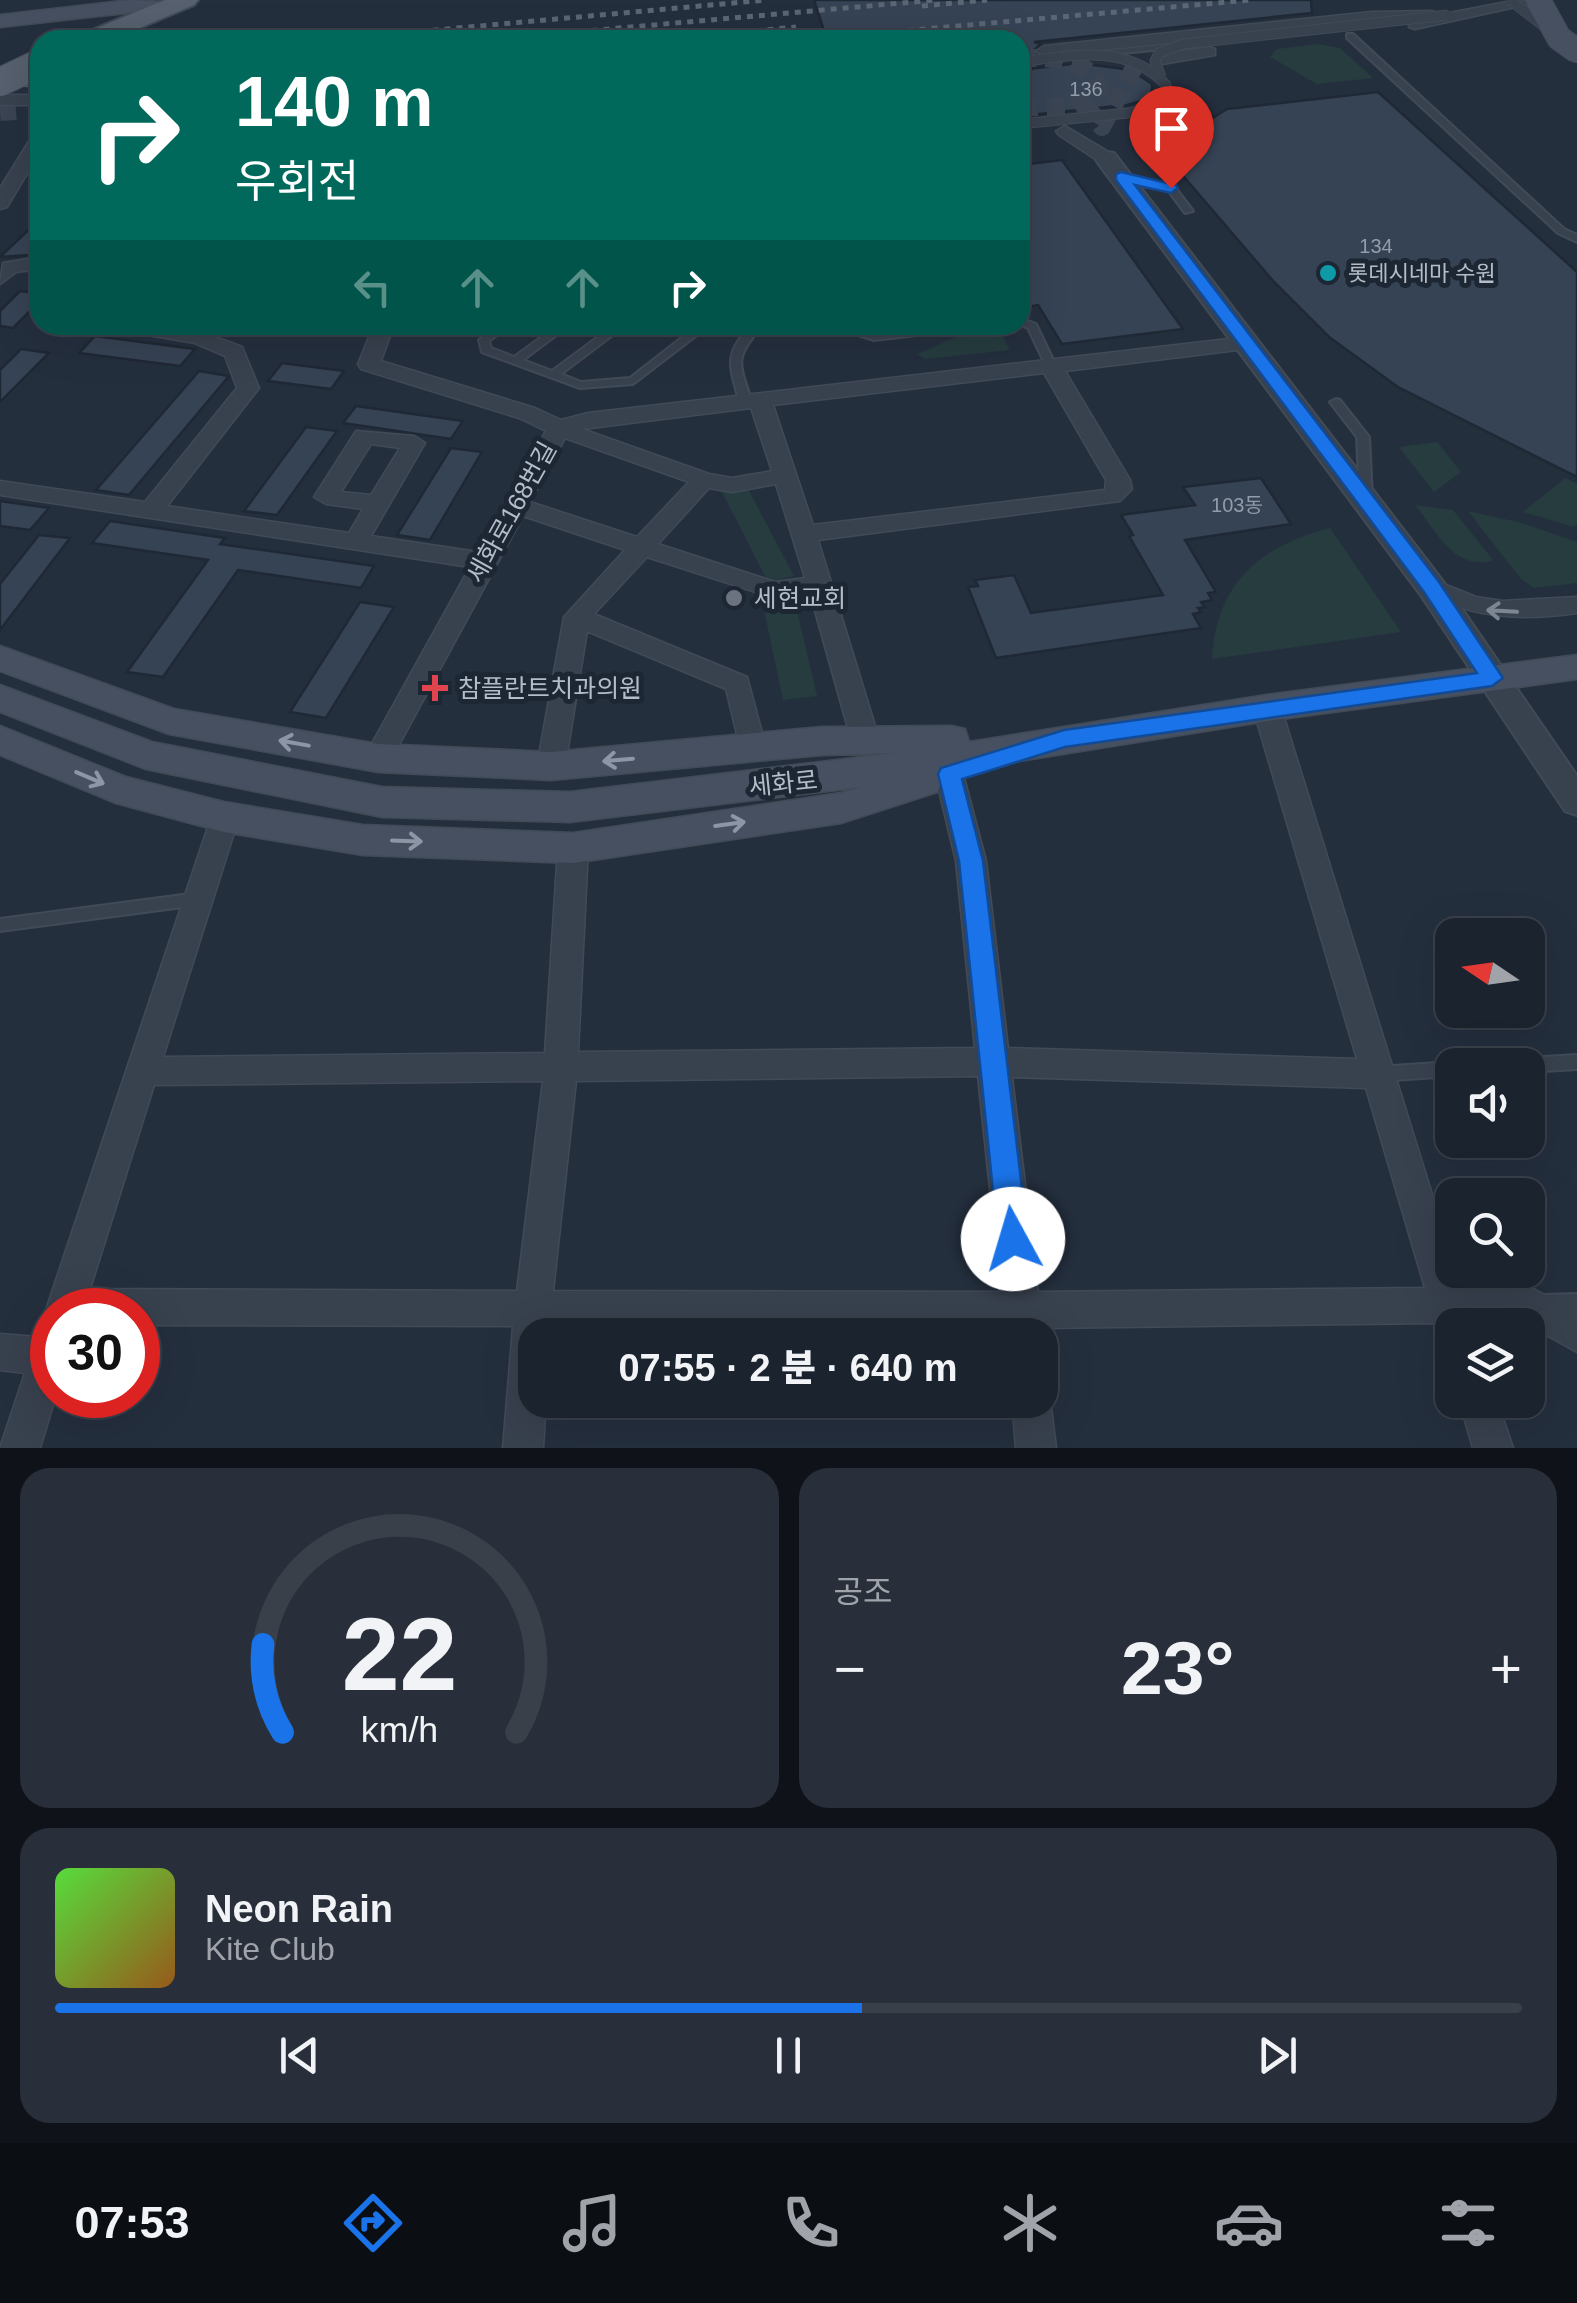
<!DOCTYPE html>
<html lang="ko">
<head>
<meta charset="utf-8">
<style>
	body { margin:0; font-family:Arial,"Noto Sans KR",sans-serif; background:#282f3a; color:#f1f3f6; height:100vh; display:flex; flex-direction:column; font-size:38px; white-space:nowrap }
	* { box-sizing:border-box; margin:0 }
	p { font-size:32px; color:#a0a4aa }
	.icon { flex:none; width:55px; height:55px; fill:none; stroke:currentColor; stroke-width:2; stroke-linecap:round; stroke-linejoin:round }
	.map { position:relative; height:1448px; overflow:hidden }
	.drawer { display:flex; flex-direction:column; gap:20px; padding:20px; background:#0f1319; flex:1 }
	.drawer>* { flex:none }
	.banner { position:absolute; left:30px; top:30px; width:1000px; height:305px; border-radius:30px; box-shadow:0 10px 40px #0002,0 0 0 2px #39404a; background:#00695c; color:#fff; overflow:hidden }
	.needle { width:65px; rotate:283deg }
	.controls { position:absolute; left:1435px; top:918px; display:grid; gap:20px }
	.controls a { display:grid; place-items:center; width:110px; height:110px; border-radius:20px; background:#1b232e; box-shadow:0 10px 40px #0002,0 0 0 2px #39404a; font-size:50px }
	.speed { position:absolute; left:30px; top:1288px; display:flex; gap:20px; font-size:50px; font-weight:700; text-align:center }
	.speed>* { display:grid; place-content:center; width:130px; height:130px; border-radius:50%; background:#1b232e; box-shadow:0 10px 40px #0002,0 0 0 2px #39404a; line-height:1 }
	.speed .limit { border:15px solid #d22; background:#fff; color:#111 }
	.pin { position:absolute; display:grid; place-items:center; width:85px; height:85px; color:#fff; margin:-102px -42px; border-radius:50% 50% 50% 0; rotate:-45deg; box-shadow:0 0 10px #0007 }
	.pin .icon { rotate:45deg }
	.me { position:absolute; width:110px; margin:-55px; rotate:354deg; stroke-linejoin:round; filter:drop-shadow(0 0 8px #0008) }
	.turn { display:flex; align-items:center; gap:35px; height:210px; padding:0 40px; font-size:45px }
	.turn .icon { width:130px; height:130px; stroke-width:2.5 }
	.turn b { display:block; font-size:70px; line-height:85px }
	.lanes { display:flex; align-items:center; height:95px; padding:0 40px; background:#0003; justify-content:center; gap:50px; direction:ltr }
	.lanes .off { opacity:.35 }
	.big { font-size:75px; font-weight:800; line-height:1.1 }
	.drawer .tile { flex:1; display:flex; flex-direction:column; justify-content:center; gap:15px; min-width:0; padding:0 35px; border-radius:30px; background:#282f3a }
	.drawer .dial { align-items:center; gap:0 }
	.dial svg { height:260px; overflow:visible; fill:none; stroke:#39404a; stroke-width:7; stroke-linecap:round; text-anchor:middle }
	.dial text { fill:#f1f3f6; stroke:none }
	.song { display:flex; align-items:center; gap:30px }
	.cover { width:120px; height:120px; border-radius:15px; background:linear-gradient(135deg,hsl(110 70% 55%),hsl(30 70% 35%)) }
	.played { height:10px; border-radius:5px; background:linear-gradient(90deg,#1a73e8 55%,#39404a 55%) }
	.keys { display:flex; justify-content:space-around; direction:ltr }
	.heat { display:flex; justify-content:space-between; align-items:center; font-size:55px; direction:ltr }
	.drawer .tiles { flex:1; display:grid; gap:20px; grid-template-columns:1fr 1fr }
	.tile:last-child { grid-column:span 2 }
	.trip { position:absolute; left:518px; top:1318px; width:540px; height:100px; border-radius:30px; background:#1b232e; box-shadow:0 10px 40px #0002,0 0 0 2px #39404a; font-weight:800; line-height:100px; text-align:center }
	.tab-bar { display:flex; height:160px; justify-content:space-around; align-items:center; background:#0b0e12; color:#a0a4aa }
	.tab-bar .icon { width:70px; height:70px }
	.tab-bar .on { color:#1a73e8 }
	.tab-bar b { font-size:45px; color:#f1f3f6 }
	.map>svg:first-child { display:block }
	.green { fill:#263c3f }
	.building { fill:#364354; stroke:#1f2835; stroke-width:2.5 }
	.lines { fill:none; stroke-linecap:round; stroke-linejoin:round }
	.minor-tunnel { stroke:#3a4453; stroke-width:18; stroke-dasharray:18 9; stroke-linecap:butt }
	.service-casing { stroke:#414a57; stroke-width:4 }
	.minor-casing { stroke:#414a57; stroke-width:3 }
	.tertiary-casing { stroke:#414a57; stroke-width:4 }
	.secondary-casing { stroke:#414a57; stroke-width:3 }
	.primary-casing { stroke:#414a57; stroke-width:4 }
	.path { stroke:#3f5557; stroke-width:2.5; stroke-dasharray:5 5; stroke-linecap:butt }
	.service { fill:#38414e; fill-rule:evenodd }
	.minor { fill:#38414e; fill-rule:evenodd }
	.tertiary { fill:#38414e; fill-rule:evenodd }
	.secondary { fill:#465061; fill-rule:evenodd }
	.primary { fill:#56606e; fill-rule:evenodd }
	.rail { stroke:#5a6575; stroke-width:5; stroke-dasharray:6 6; stroke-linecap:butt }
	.service-bridge-casing { stroke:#414a57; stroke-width:11; stroke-linecap:butt }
	.secondary-bridge-casing { stroke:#414a57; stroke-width:26; stroke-linecap:butt }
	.primary-bridge-casing { stroke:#414a57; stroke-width:30; stroke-linecap:butt }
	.service-bridge { stroke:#38414e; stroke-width:9 }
	.secondary-bridge { stroke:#465061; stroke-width:24 }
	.primary-bridge { stroke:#56606e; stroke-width:28 }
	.oneway { stroke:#7c8592 }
	.oneway2 { stroke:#8e96a5 }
	.route { fill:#1a73e8; stroke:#114b97; stroke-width:2.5 }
	.culture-dot { fill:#0f9aa8; stroke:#1d2633; stroke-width:4 }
	.worship-dot { fill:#6b7280; stroke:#1d2633; stroke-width:4 }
	.health-dot { fill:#e0444e; stroke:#1d2633; stroke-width:4 }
	.labels { text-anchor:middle; stroke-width:10; stroke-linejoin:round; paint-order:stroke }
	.number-label { font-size:20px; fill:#929caa }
	.far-poi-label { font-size:22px; fill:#b4bcc9; stroke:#1d2633; text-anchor:start }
	.street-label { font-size:25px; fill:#b4bcc9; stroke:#1d2633 }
	.poi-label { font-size:25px; fill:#b4bcc9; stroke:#1d2633; text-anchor:start }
</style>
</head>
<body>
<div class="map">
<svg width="1577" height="1448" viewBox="0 0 1577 1448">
	<rect width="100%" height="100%" fill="#242f3e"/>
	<g class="green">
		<path d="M1318,44L1340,48L1373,78L1317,84L1270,57L1277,49Z"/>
		<path d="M998,329L1010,350L925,359L917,354L958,336Z"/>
		<path d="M1437,442L1461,472L1434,492L1399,447Z"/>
		<path d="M1565,478L1577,484V524L1574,527L1523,512Z"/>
		<path d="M747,487L794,576L768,582L722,492Z"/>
		<path d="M1415,505L1453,510L1493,560C1455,572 1436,531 1415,505Z"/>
		<path d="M1468,511L1522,523L1577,542V583L1534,588L1521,579Z"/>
		<path d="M1330,528L1401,632L1212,659C1216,583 1260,546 1330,528Z"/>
		<path d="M795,602L817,696L783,700L763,605Z"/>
	</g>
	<g class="building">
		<path d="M814,0H1311L1312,13L1034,42L1041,44L1032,52L1020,54V40H827Z"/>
		<path d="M1079,63L1131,70L1152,84V92L1141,101L1127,105L1020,116V70Z"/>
		<path d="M1378,92L1577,272V477L1398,387L1329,337L1274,282L1178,170L1171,144L1227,109Z"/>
		<path d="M1062,160L1183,329L1062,344L1038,305L1020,308V165Z"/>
		<path d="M40,219V246L30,255L0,257Z"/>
		<path d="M20,291L40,294V301L13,328L0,326V311Z"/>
		<path d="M95,336L195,349L180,366L79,353Z"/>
		<path d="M21,349L49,353L0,402V370Z"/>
		<path d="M282,363L344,371L331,389L268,381Z"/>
		<path d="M199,371L229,376L129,495L96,490Z"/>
		<path d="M356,406L463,421L451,439L343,423Z"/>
		<path d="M306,427L337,431L277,515L244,511Z"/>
		<path d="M451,448L482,452L430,540L397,535Z"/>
		<path d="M1261,478L1291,524L1185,540L1216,592L1208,593L1212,600L1201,602L1205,607L1198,608L1201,612L1193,614L1201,628L996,658L968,587L978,586L975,580L1014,575L1031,613L1163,595L1129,536L1133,535L1121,515L1195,505L1183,487Z"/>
		<path d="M0,501L49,508L30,530L0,526Z"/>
		<path d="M110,521L225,538L220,544L374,566L361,588L238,570L163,677L127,672L208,560L92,543Z"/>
		<path d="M39,535L70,538L0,630V584Z"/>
		<path d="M360,602L394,607L326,718L290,712Z"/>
	</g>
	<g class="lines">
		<g class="minor-tunnel">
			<path d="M1084,103L1102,127L1135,66"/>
			<path d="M1020,107H1074L1100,90C1091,58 1054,58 1026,58"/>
			<path d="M0,112L16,111"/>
		</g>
		<defs>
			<g id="service">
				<path d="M1347,34H1353L1564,229L1577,235V242L1558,233L1347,38Z"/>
				<path d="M1180,43H1183V47L1092,56L1088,54L1092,52Z"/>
				<path d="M1121,174L1174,186L1193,211L1185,213L1168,190L1118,179L1116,177Z"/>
				<path d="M1020,318L1036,324L1056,366L1055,368H1047L1028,328L1020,325Z"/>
				<path d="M498,325H510L489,341L491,348L514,357L558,325H570L523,360L552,371L614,325H626L561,374L581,382L630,378L698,325H710L633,384L580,388L482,352L479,340Z"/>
				<path d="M752,325H763C733,359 739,362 752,403L746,406L740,403C730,367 722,354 752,325Z"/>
				<path d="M827,325H843L874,334L950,325H982L977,328L874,340Z"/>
				<path d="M1336,399L1340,400L1369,437L1372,497L1370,500H1362L1360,497L1357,437L1330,402Z"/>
				<path d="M198,893L203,895L206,899L203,903L198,905L0,931V919Z"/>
				<path d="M1577,1055V1069L1528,1072V1065H1519L1521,1060L1527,1058Z"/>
				<path d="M1452,1062L1458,1065H1452V1076L1378,1081L1372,1079L1370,1074L1372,1069L1378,1067Z"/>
				<path d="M1577,1294V1312L1543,1313L1536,1310L1534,1304L1536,1298L1543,1295Z"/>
			</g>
			<g id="minor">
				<path d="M1517,0L1534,3L1415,29L1409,27V21L1372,22L1044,56L1036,51L1044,46L1372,12L1432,11L1439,15Z"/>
				<path d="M1209,47L1215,49V55L1162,64L1154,59L1162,54Z"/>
				<rect x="0" y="95" width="40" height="10"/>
				<path d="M1065,126L1112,154V162H1100L1059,135L1056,131Z"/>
				<path d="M40,132V152L7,207L0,209V188L34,133Z"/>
				<path d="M40,257V269L16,272L0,284L3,263Z"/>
				<path d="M114,325C161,325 198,328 242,347L259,388L167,506L349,533L363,509L326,504L314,497L356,431L414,436L425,443L371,536L478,552L546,431L519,418L361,369L358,364L374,325H394L381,361L535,408L561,420L588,413L1246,337L1257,343L1246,349L1065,371L1130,480L1132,489L1120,501L818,540L879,739L875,746H855L851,739L810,593L774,598L647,557L594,614L747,677L766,748L762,755H742L726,689L587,631L565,766L561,773H541L537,766L564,617L625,550L523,516L388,765H368L364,758L470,567L0,495V481L145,502L237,388L225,356L195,343L124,331ZM1044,373L1106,480L1105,490L813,525L773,405ZM751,408L772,471L732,478L709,474L582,429ZM565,438L689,482L637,537L530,502ZM371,444L400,448L371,495L341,492ZM776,484L805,578L775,582L658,544L709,488L732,492Z"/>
				<path d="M1431,579L1476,597L1502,601L1577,597V613C1520,621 1474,618 1422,593L1418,587Z"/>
				<path d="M1267,698L1277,701L1281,708L1452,1259V1270H1456L1461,1287L1528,1286L1577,1313V1352L1523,1322L1452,1325V1341L1441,1337L1435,1323L1042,1328L1040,1342V1335H1005L1004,1328L550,1326V1335H535V1400H546L543,1448H503L513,1326L138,1325V1310H52V1323L46,1310L214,809L224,806L234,809L239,817L163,1057L545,1053L558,848L563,840L573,837L583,840L588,848L578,1052L975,1048L956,861L935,774L939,767L949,764L959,767L963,774L986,861L1008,1048L1357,1059L1253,708L1257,701ZM978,1076L1001,1292L553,1291L576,1081ZM1012,1077L1366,1088L1425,1288L1038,1292ZM543,1081L517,1291L90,1289L154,1085Z"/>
				<path d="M52,1331V1395H56L40,1448H0L25,1373L0,1370V1334L38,1337Z"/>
				<path d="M1040,1384L1050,1400L1056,1448H1016L1012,1400H1040Z"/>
				<path d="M1459,1400H1497L1513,1448H1473Z"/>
			</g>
			<path id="tertiary" d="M1106,152L1114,153L1442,580L1577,776V815L1565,811L1420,594L1098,163L1095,158Z"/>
			<g id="secondary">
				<path d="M131,0L161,2L172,8L161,14L135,12L0,27V15Z"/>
				<path d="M0,646L174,709L378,744L551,752L822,727L952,726L965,729L969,742L1267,695L1577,655V679L1267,721L938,774L942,782L937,792L841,823L573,863L363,855L224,832L116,803L0,755V726L126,777L224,802L363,825L573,833L841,793L861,787L570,822L382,817L146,769L0,712V685L152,742L382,787L570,792L896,753L822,755L551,780L378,772L169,734L0,671Z"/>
			</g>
			<path id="primary" d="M165,0H198L194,5L111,40H76L80,35Z"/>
		</defs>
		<use href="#service" class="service-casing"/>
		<use href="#minor" class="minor-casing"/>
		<use href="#tertiary" class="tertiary-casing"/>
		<use href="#secondary" class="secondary-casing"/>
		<use href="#primary" class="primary-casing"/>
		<path class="path" d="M1160,120L1192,130"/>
		<use href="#service" class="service"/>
		<use href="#minor" class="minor"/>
		<use href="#tertiary" class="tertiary"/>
		<use href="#secondary" class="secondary"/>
		<use href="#primary" class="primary"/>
		<g class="rail">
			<path d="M922,6L987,0"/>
			<path d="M268,40L337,32"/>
			<path d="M325,40L766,0"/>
			<path d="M484,40L936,0"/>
			<path d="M660,40L796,27"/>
			<path d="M800,40L1251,0"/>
			<path d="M0,69L40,66"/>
			<path d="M0,86L40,84"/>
		</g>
		<defs>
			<g id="service-bridge">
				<path d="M1510,0L1545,27"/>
				<path d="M1020,62C1071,55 1128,43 1166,85L1165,94L1145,109L1128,113L1020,124"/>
				<path d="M1161,77L1155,61L1159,53L1183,44L1448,15"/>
			</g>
			<path id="secondary-bridge" d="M1538,0L1559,38L1577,51"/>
			<path id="primary-bridge" d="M0,82L40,63"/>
		</defs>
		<use href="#service-bridge" class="service-bridge-casing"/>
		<use href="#secondary-bridge" class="secondary-bridge-casing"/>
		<use href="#primary-bridge" class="primary-bridge-casing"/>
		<use href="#service-bridge" class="service-bridge"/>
		<use href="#secondary-bridge" class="secondary-bridge"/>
		<use href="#primary-bridge" class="primary-bridge"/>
	</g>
	<defs><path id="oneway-shaft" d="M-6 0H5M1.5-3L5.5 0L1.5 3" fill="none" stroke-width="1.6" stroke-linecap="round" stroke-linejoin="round" transform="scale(2.5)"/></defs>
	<use class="oneway" href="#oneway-shaft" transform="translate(1502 611) rotate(-177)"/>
	<g class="oneway2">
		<use href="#oneway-shaft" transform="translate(294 743) rotate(-170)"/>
		<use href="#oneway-shaft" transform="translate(618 760) rotate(175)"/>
		<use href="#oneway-shaft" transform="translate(90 778) rotate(23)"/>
		<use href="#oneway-shaft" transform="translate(730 824) rotate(-8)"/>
		<use href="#oneway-shaft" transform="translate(407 841) rotate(2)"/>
	</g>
	<path class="route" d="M1121,172L1176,185L1178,188L1171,193L1135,185L1439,582L1503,678L1492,686L1065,747L962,779L983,861L1028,1239L1024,1249L1013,1253L1002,1249L998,1239L959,861L938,774L941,768L1064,730L1477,673L1424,592L1116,180V174Z"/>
	<circle class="culture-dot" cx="1328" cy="273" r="10"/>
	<circle class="worship-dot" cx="734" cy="598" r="10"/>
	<path class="health-dot" d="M430 673h10v10h10v10h-10v10h-10v-10h-10v-10h10z"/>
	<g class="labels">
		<g class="number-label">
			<text x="1086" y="96">136</text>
			<text x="1376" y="253">134</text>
			<text x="1237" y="512">103동</text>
		</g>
		<g class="far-poi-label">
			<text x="1348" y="281">롯데시네마 수원</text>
		</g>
		<g class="street-label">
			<text transform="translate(511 512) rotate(-61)" y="9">세화로168번길</text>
			<text transform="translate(783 783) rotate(-6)" y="9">세화로</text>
		</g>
		<g class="poi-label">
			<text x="754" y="607">세현교회</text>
			<text x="458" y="697">참플란트치과의원</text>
		</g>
	</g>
</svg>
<div class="controls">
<a><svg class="needle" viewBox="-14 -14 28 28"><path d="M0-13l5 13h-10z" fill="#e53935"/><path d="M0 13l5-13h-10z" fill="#a0a4aa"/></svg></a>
<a><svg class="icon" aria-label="sound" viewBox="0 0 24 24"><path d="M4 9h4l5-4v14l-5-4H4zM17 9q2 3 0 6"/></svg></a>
<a><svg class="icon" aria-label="search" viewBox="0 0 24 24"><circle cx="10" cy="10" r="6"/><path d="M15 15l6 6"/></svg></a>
<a><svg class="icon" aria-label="layers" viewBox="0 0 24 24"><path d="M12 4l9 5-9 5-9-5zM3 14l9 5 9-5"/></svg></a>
</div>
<div class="speed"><div class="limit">30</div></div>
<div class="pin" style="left:1171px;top:188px;background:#d93025"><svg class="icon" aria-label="arrive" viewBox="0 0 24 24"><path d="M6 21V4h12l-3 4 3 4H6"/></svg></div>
<svg class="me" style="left:1013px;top:1239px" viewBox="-20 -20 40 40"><circle r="19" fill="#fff"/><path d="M0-13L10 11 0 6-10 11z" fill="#1a73e8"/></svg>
<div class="trip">07:55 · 2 분 · 640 m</div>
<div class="banner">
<div class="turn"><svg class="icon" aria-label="right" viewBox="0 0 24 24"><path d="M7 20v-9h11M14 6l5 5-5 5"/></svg><div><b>140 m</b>우회전</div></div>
<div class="lanes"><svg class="icon off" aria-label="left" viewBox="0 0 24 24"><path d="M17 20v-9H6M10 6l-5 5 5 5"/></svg><svg class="icon off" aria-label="ahead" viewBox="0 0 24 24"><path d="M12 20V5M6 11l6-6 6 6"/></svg><svg class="icon off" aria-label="ahead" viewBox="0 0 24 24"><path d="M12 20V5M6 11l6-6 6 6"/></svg><svg class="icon" aria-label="right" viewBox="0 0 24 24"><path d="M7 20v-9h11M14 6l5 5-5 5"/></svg></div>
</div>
</div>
<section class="drawer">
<div class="tiles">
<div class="tile dial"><svg viewBox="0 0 100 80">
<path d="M14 69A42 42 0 1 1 86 69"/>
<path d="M14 69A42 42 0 0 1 8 42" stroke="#1a73e8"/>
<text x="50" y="56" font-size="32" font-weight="700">22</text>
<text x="50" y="72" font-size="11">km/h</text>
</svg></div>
<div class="tile"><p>공조</p>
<div class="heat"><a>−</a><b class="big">23°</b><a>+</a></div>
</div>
<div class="tile">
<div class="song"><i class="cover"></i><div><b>Neon Rain</b><p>Kite Club</p></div></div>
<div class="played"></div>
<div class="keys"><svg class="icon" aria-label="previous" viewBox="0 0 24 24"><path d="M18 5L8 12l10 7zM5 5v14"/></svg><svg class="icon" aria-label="pause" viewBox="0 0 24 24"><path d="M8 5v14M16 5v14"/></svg><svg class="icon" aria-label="next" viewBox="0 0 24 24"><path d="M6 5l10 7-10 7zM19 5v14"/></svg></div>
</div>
</div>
</section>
<nav class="tab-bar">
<b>07:53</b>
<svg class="icon on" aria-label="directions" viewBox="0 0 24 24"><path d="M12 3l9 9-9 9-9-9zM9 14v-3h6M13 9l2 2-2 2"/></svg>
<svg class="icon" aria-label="music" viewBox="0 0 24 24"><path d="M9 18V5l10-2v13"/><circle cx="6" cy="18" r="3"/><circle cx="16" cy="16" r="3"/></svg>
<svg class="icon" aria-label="phone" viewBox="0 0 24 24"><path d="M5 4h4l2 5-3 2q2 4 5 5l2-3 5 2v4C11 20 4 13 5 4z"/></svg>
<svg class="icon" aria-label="climate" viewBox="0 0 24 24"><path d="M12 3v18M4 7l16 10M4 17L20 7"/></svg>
<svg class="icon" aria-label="car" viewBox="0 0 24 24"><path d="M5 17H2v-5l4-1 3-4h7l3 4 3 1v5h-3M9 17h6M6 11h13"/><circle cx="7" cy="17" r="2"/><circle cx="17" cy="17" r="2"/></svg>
<svg class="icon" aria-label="filters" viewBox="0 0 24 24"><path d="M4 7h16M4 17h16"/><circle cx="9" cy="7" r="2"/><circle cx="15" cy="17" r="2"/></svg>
</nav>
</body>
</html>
